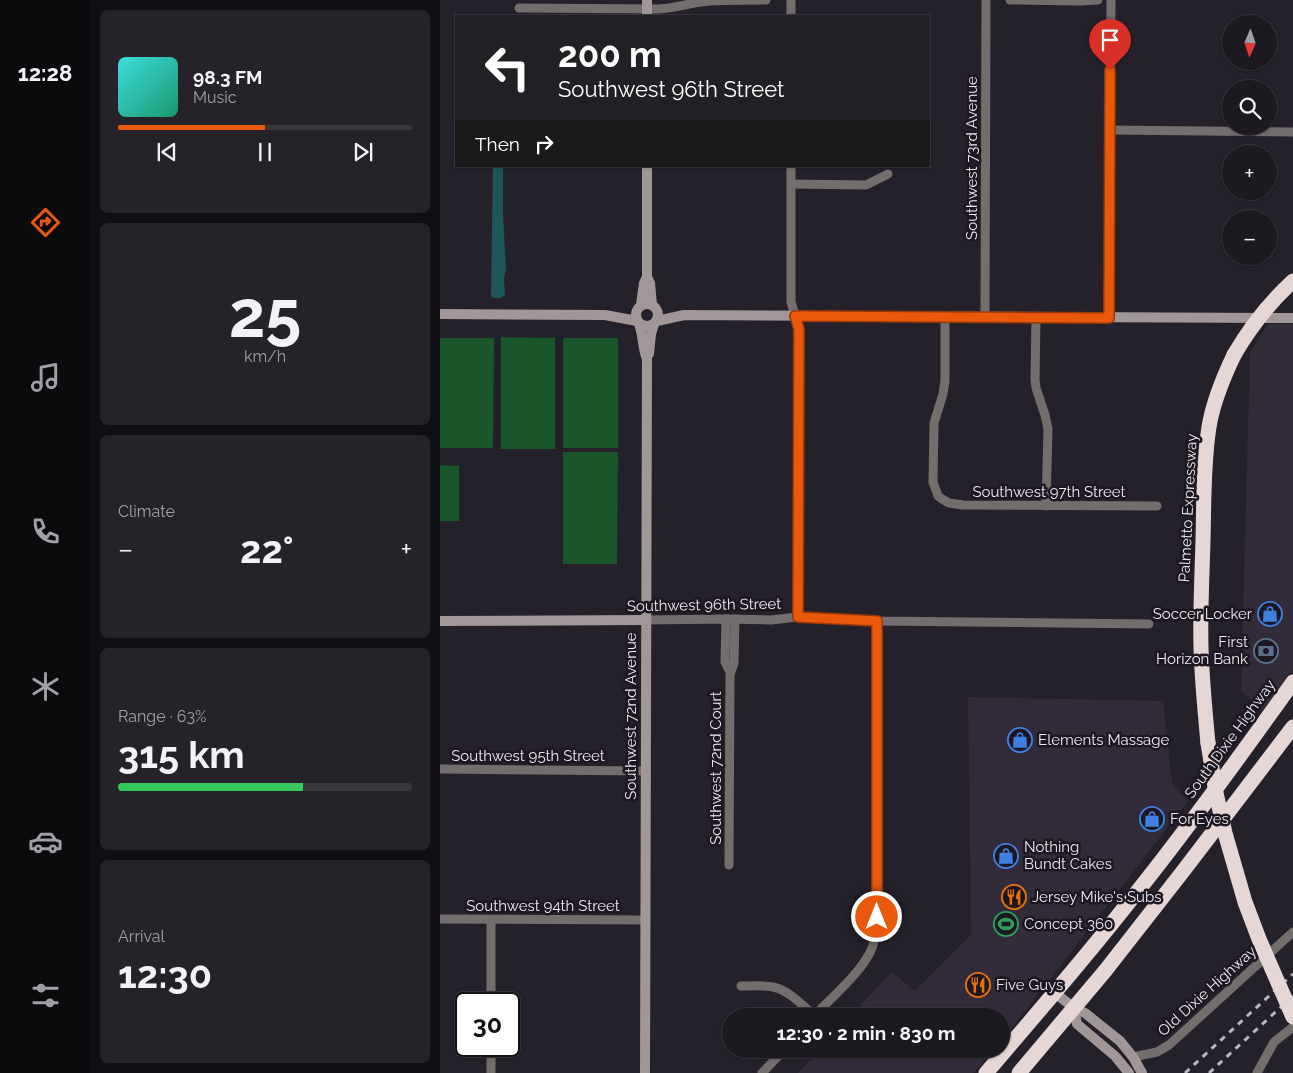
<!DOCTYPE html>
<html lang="en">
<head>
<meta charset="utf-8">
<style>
	body { margin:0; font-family:Raleway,sans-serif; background:#252229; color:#f1f3f6; height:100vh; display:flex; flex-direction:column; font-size:19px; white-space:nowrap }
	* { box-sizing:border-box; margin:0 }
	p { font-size:16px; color:#a0a0a5 }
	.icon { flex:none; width:28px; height:28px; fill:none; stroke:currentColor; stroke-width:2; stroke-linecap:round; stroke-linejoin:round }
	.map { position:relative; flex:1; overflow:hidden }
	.details { display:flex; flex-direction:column; gap:10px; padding:10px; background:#0f0e12; width:350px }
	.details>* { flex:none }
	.top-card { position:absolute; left:15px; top:15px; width:475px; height:152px; border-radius:0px; box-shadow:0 1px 4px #0004,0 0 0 1px #3a383e; background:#202124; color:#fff; overflow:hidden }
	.needle { width:32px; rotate:182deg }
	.tools { position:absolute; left:782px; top:15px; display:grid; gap:10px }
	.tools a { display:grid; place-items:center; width:55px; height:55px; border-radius:50%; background:#1c1920; box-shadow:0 1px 4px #0004,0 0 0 1px #3a383e; font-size:25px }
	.speed { position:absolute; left:15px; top:992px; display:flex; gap:10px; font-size:25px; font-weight:700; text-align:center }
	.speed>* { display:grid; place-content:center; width:65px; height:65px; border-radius:50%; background:#1c1920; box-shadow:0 1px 4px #0004,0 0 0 1px #3a383e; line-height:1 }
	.speed .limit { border:2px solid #111; border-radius:8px; background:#fff; color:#111 }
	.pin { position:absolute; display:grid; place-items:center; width:42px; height:42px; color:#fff; margin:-51px -21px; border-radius:50% 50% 50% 0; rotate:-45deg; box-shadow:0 0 5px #0007 }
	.pin .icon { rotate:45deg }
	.me { position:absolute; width:55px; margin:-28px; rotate:0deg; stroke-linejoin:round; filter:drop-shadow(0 0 4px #0008) }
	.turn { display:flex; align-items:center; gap:18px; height:105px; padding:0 20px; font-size:22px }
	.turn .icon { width:65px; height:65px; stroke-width:2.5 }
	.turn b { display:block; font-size:35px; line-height:42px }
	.then { display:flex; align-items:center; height:48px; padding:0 20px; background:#0003; gap:10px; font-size:19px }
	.big { font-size:38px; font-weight:700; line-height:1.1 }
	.details .tile { flex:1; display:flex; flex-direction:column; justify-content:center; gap:8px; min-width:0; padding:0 18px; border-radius:8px; background:#252229 }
	.details .dial { align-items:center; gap:0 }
	.dial b { font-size:65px; line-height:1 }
	.song { display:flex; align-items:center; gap:15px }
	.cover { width:60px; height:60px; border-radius:8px; background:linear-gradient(135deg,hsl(180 70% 55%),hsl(160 70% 35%)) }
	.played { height:5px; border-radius:2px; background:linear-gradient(90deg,#ea580c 50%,#3a383e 50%) }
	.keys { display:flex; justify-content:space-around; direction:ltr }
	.heat { display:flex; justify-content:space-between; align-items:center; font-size:28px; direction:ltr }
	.charge { height:8px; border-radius:4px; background:linear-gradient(90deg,#34c759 63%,#3a383e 0) }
	.trip { position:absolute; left:282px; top:1008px; width:288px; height:50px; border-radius:25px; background:#1c1920; box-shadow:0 1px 4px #0004,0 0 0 1px #3a383e; font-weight:700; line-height:50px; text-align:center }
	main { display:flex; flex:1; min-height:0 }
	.dock { display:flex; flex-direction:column; width:90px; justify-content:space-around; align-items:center; background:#0b0a0d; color:#a0a0a5 }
	.dock .icon { width:35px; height:35px }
	.dock .active { color:#ea580c }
	.dock b { font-size:22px; color:#f1f3f6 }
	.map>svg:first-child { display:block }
	.built { fill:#322b3a }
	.green { fill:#19562a }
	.water { fill:#1d575b }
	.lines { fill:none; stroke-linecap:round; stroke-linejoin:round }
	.street { stroke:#746d6d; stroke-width:9 }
	.secondary { stroke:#a29798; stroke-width:10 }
	.highway { stroke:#e7d6d6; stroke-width:15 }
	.rail { stroke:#b8b5bd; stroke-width:3; stroke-dasharray:6 6; stroke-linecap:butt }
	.highway-bridge { stroke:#e7d6d6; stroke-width:15 }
	.route-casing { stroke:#983908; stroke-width:12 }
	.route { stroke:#ea580c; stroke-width:9 }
	.labels { text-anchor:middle; stroke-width:5; stroke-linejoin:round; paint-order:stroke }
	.street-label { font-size:15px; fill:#ece9f0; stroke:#1c1721 }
	.poi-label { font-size:15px; fill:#ece9f0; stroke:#1c1721; text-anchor:start }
</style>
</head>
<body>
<main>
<nav class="dock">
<b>12:28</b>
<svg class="icon active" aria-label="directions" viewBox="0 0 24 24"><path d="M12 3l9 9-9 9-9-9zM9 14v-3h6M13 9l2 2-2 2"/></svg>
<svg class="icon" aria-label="music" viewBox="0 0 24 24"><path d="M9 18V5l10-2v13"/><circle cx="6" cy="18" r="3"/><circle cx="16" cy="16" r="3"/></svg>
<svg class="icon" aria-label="phone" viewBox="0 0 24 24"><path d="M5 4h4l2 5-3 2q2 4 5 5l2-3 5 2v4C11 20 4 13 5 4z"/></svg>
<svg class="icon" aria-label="climate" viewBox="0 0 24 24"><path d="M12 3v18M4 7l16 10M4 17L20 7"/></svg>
<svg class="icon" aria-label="car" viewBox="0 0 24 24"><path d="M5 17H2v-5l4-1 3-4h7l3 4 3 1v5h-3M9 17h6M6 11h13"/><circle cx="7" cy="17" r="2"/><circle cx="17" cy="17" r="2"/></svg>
<svg class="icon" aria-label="filters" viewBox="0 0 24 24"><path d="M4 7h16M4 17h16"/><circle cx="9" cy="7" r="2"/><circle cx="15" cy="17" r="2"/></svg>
</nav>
<section class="details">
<div class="tile">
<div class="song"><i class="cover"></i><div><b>98.3 FM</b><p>Music</p></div></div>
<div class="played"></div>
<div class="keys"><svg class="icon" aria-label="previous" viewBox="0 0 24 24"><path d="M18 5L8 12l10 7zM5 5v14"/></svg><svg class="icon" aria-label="pause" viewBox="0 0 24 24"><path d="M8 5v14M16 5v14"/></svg><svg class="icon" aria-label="next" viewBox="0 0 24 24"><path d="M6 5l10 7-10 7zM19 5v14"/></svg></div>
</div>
<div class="tile dial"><b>25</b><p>km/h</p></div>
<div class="tile"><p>Climate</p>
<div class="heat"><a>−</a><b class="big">22°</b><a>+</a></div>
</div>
<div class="tile"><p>Range · 63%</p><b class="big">315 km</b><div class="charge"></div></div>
<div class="tile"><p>Arrival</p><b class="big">12:30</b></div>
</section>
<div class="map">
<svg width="853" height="1073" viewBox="0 0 853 1073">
	<rect width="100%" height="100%" fill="#25212b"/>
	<g class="built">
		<path d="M828,324H853V669L823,711L801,691L810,352Z"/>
		<path d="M528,697L723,701L732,782L741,794L749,800L561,1042V1016H410L452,972L475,991L531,935Z"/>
		<path d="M380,1049H555L533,1073H358Z"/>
	</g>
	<g class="green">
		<path d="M61,337L115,338V449H61Z"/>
		<path d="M0,338H54L53,448H0Z"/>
		<rect x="123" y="338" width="55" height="110"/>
		<path d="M123,452H178L177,564H123Z"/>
		<path d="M0,465L19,466V521H0Z"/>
	</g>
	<path class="water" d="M53,166H63V216L66,268L64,279L65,295L61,298H54L52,297L51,294Z"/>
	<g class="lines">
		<g class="street">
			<path d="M351,0V16"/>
			<path d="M570,0L640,1L658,0"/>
			<path d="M79,8L219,9C237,8 253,2 270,1C288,0 307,0 326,0"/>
			<path d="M670,130L853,132"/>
			<path d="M351,166V302L359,329L358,617"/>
			<path d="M351,184L426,185L448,174"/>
			<path d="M505,317V381L503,394L494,423L493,482L498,496L502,499L509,503L523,505L717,506"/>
			<path d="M545,317L546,0"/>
			<path d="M596,317L595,380L596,388L605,415L608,429L606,506"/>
			<path d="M669,318L671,0"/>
			<path d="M286,619L285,662L290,672"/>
			<path d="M206,620L286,619L331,620L358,617L437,621L709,624"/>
			<path d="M0,769L206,771"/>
			<path d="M289,865L290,675L294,663L295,619"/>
			<path d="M0,919L205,920"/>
			<path d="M301,986C311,986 323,985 333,987C349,990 363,1006 375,1016"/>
			<path d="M51,1004V920"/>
			<path d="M374,1016C392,997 423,971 432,948C436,938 436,927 437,917V621"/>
			<path d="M693,1057L717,1052L729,1045L853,932"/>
			<path d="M51,1073V1046"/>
			<path d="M322,1073L345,1049"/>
			<path d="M817,1073L834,1042L853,1027"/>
		</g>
		<g class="secondary">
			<path d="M207,16V0"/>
			<path d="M207,277L210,283L212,305"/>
			<circle cx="207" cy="315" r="11"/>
			<path d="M201,305L204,283L207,277V166"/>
			<path d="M0,314L165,315L197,321"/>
			<path d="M217,321L244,315L853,318"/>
			<path d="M199,324C204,337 202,348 207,359L205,1073"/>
			<path d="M209,354L211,334L214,324"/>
			<path d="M0,621L206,620"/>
			<path d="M615,993L634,1008L645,1013L680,1041L693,1057L702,1073"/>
			<path d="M634,1008L637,1024L675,1056L689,1073"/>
		</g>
		<g class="highway">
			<path d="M768,743C765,712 762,680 761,648C760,613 762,577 763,541C764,504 763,465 769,427C773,402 783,378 794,355"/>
			<path d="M546,1073C593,1018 640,964 685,907C744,834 799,758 853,682"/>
			<path d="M579,1073L665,971L744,870L853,727"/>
		</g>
		<g class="rail">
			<path d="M745,1073L853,974"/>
			<path d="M769,1073L853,996"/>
		</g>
		<g class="highway-bridge">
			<path d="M794,355C810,327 829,303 853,281"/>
			<path d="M768,743L776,793L785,833L805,902L819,939L853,1017"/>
		</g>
	</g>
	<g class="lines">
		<defs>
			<path id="route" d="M437,917V621L358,617L359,329L355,316L669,318L670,70"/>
		</defs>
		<use href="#route" class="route-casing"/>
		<use href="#route" class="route"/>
	</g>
	<defs>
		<symbol id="shop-ring" viewBox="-11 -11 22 22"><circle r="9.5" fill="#1c1721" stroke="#3f7fe0" stroke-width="1.5"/><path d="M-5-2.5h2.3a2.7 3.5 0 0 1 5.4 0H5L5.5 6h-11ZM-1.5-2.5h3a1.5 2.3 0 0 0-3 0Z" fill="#3f7fe0"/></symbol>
		<symbol id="bank-ring" viewBox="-11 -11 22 22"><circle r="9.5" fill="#1c1721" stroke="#5c6f8a" stroke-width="1.5"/><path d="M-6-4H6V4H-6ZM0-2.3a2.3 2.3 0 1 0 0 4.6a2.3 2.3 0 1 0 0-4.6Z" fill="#5c6f8a"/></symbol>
		<symbol id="restaurant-ring" viewBox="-11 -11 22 22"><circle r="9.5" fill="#1c1721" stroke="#e8710a" stroke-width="1.5"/><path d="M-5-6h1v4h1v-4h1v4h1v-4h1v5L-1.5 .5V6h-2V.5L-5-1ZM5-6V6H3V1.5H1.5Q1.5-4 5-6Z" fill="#e8710a"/></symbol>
		<symbol id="stadium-ring" viewBox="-11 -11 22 22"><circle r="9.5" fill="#1c1721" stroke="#2e9e5b" stroke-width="1.5"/><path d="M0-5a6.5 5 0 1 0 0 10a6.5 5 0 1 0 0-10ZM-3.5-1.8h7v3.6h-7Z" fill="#2e9e5b"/></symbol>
	</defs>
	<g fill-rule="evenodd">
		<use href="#shop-ring" x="816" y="600" width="28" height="28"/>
		<use href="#bank-ring" x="812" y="637" width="28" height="28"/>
		<use href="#shop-ring" x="566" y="726" width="28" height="28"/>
		<use href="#shop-ring" x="698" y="805" width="28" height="28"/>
		<use href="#shop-ring" x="552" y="842" width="28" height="28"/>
		<use href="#restaurant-ring" x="560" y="883" width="28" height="28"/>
		<use href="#stadium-ring" x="552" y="910" width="28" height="28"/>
		<use href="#restaurant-ring" x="524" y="971" width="28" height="28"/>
	</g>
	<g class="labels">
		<g class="street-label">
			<text transform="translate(532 158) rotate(-90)" y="5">Southwest 73rd Avenue</text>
			<text x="609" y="497">Southwest 97th Street</text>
			<text transform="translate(748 508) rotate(-87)" y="5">Palmetto Expressway</text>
			<text transform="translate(264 605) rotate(-1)" y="5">Southwest 96th Street</text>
			<text transform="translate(191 716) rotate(-90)" y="5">Southwest 72nd Avenue</text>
			<text transform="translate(790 739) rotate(-54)" y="5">South Dixie Highway</text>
			<text x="88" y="761">Southwest 95th Street</text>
			<text transform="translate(276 768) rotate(-90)" y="5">Southwest 72nd Court</text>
			<text x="103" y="911">Southwest 94th Street</text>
			<text transform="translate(767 991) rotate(-42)" y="5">Old Dixie Highway</text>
		</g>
		<g class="poi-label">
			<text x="812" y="619" text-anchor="end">Soccer Locker</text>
			<text x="808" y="647" text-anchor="end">First<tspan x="808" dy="17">Horizon Bank</tspan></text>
			<text x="598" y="745">Elements Massage</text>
			<text x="730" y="824">For Eyes</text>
			<text x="584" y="852">Nothing<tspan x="584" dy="17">Bundt Cakes</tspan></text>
			<text x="592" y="902">Jersey Mike's Subs</text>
			<text x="584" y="929">Concept 360</text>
			<text x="556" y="990">Five Guys</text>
		</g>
	</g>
</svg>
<div class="tools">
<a><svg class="needle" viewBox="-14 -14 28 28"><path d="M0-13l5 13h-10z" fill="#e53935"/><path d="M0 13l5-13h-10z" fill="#a0a0a5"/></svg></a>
<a><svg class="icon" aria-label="search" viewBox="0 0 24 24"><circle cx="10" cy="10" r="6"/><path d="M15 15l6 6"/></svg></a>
<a>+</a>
<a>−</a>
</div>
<div class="speed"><div class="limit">30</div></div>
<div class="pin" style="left:670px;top:70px;background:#d93025"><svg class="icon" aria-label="arrive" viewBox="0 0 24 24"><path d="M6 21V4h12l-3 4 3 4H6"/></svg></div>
<svg class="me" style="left:437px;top:917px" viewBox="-20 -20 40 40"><circle r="17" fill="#ea580c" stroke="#fff" stroke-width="3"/><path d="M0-11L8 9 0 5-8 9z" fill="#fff"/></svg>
<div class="trip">12:30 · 2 min · 830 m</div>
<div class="top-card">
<div class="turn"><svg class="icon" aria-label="left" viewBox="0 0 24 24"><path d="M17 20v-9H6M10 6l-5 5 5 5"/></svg><div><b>200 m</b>Southwest 96th Street</div></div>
<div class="then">Then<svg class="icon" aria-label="right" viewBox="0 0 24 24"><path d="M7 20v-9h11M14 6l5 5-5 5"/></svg></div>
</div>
</div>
</main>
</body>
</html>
